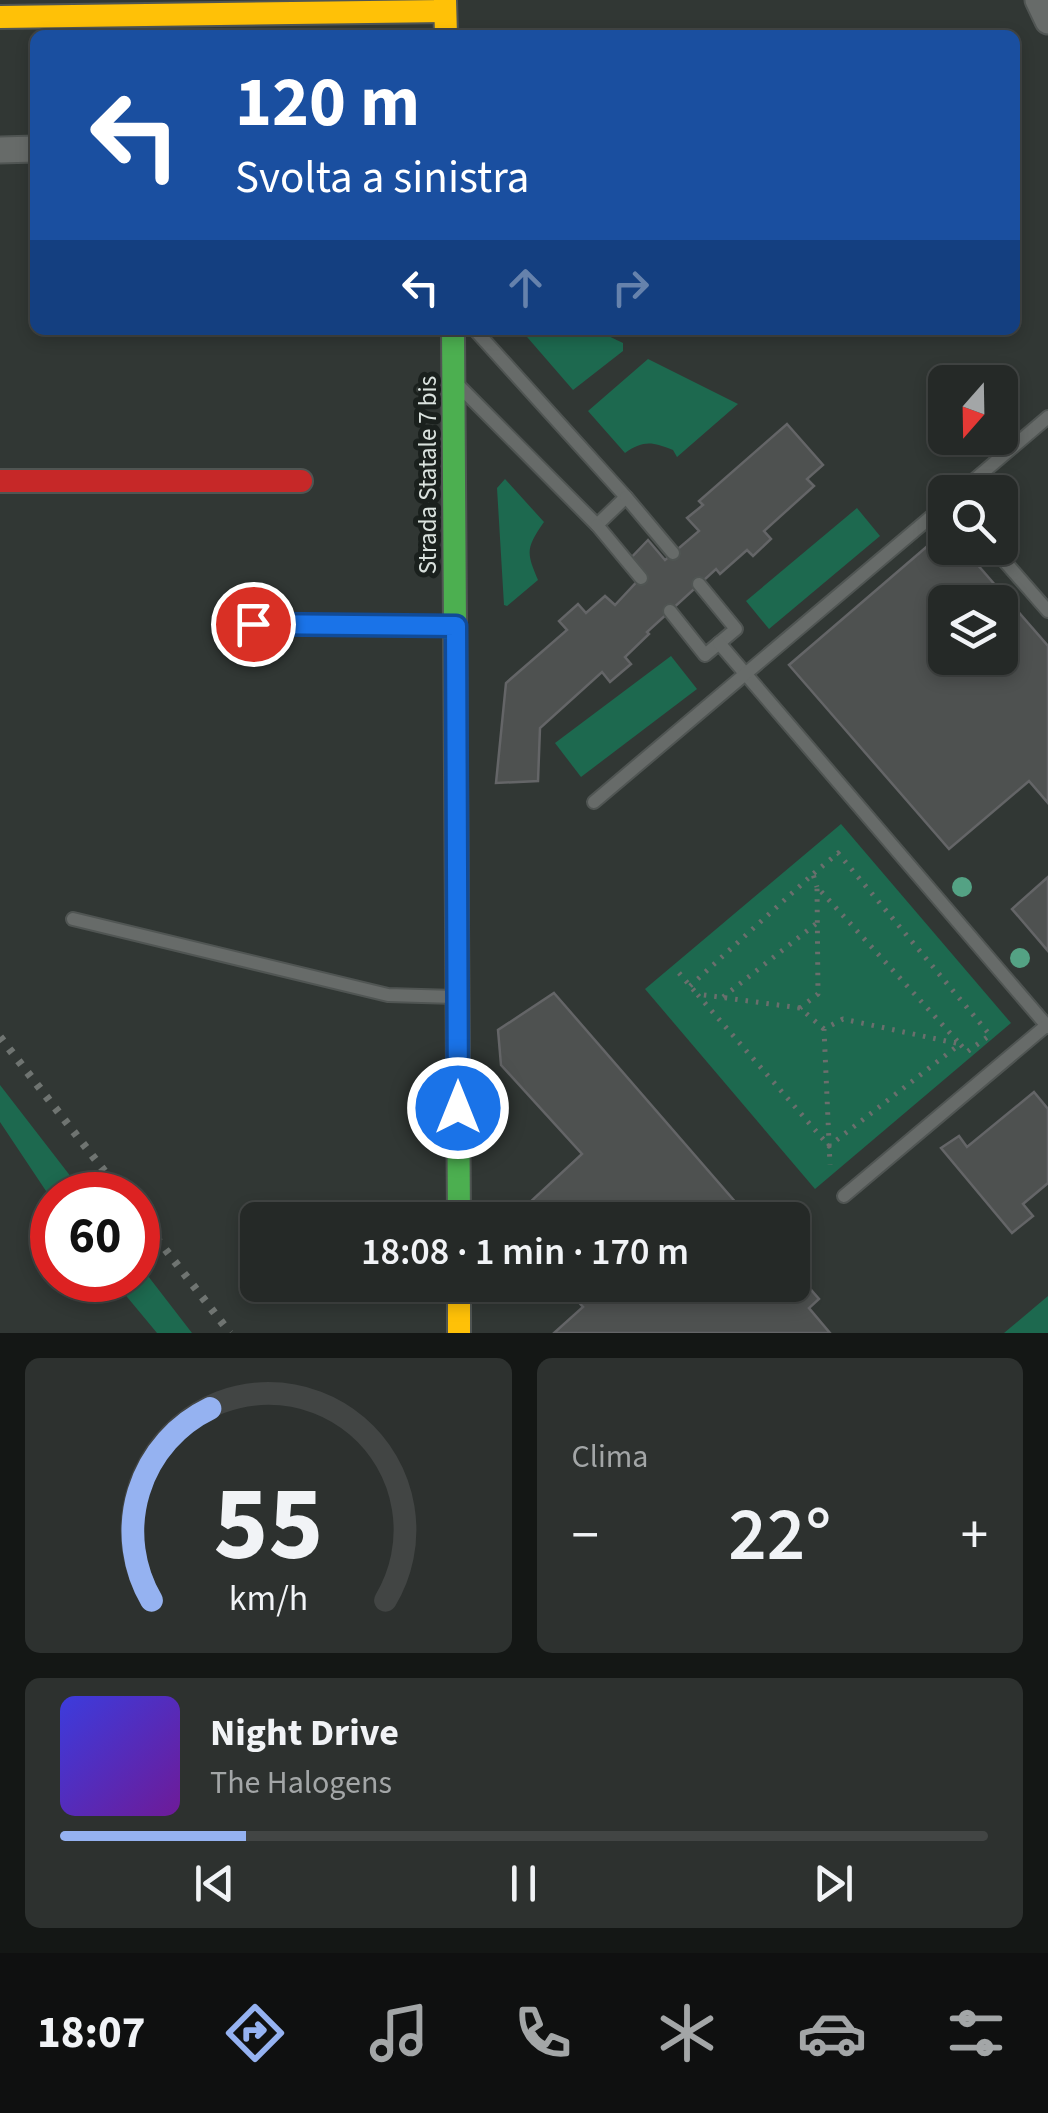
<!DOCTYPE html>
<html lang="it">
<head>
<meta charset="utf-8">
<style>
	body { margin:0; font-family:"Source Sans 3",sans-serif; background:#2d312f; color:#f1f3f6; height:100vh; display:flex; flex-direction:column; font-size:38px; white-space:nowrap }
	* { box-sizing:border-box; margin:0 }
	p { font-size:32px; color:#a3a6a7 }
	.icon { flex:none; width:55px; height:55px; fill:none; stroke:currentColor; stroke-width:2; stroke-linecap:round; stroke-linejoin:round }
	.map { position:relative; height:1333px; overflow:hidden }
	.details { display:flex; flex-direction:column; gap:25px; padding:25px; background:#141715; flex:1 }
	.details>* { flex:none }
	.guide { position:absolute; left:30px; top:30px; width:990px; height:305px; border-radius:15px; box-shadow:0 5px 15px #0003,0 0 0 2px #424544; background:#1a4fa0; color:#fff; overflow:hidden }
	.needle { width:65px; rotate:200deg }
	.fabs { position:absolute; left:928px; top:365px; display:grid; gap:20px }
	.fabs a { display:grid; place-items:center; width:90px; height:90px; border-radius:15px; background:#252927; box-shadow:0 5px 15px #0003,0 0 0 2px #424544; font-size:50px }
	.speed { position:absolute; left:30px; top:1172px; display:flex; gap:20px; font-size:50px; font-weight:700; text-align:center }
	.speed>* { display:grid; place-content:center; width:130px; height:130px; border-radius:50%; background:#252927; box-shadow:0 5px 15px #0003,0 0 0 2px #424544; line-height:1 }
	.speed .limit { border:15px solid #d22; background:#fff; color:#111 }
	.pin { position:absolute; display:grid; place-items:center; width:85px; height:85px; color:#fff; margin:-42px; border:5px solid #fff; border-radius:50%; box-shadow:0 2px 10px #0007 }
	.me { position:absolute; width:110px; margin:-55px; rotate:0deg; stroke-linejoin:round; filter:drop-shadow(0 0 8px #0008) }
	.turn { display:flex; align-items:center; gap:35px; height:210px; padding:0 40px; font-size:45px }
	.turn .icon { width:130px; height:130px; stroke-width:2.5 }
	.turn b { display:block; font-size:70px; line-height:85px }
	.lanes { display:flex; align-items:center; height:95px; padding:0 40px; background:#0003; justify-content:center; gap:50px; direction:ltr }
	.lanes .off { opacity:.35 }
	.big { font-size:75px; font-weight:600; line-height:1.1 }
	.details .widget { flex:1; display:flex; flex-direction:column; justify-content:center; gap:15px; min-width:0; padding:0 35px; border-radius:15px; background:#2d312f }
	.details .dial { align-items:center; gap:0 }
	.dial svg { height:260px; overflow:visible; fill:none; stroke:#424544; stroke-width:7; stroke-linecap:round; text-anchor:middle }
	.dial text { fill:#f1f3f6; stroke:none }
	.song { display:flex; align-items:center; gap:30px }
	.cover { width:120px; height:120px; border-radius:15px; background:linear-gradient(135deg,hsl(240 70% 55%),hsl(280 70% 35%)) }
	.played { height:10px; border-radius:5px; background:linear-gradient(90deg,#95b2f1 20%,#424544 20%) }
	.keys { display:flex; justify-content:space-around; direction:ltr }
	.heat { display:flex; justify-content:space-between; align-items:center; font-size:55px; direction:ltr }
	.details .tiles { flex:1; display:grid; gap:25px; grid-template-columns:1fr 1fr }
	.widget:last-child { grid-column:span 2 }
	.trip { position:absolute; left:240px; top:1202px; width:570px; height:100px; border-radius:15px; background:#252927; box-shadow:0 5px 15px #0003,0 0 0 2px #424544; font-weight:600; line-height:100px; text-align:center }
	.tab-bar { display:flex; height:160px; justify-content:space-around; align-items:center; background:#0f1010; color:#a3a6a7 }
	.tab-bar .icon { width:70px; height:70px }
	.tab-bar .selected { color:#95b2f1 }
	.tab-bar b { font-size:45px; color:#f1f3f6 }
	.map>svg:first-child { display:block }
	.green { fill:#1d694f }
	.building { fill:#4e5150; stroke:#646567; stroke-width:2.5; fill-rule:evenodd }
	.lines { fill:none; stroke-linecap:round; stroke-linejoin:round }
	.lane-casing { stroke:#505553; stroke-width:16 }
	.street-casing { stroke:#505553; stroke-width:29 }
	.fast-casing { stroke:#505553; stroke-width:26 }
	.slow-casing { stroke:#505553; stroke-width:26 }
	.jam-casing { stroke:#505553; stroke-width:26 }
	.path { stroke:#6a6f6d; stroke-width:5; stroke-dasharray:2.5 8; stroke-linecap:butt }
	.lane { stroke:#676b69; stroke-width:12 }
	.street { stroke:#676b69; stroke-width:25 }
	.fast { stroke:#4caf50; stroke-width:22 }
	.slow { stroke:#ffc107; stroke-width:22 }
	.jam { stroke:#c62828; stroke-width:22 }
	.rail { stroke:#6f7471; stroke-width:8; stroke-dasharray:5 10; stroke-linecap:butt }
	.tree { fill:#54a284 }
	.route-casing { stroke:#114b97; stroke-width:25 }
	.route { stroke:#1a73e8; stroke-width:18 }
	.labels { text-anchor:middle; stroke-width:10; stroke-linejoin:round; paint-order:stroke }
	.street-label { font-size:25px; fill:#dae2de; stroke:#1a201d }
</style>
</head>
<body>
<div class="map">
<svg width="1048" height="1333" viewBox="0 0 1048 1333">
	<rect width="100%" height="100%" fill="#313734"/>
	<g class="green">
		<path d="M521,330H596L623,343V351L573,390Z"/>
		<path d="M648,359L738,404L677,457L673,450C652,442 644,440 625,453L588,411Z"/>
		<path d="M505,479L544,522C526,548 526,552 538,580L507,606L504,605L497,488Z"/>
		<path d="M857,508L880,536L769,629L746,601Z"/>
		<path d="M671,656L697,689L581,777L555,743Z"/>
		<path d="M841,824L1011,1023L815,1189L645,989Z"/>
		<path d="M0,1085L85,1195H52V1200L0,1122Z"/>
		<path d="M138,1263L192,1333H157L113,1280H138Z"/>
		<path d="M1048,1296V1333H1004Z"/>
	</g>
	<g class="building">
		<path d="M787,424L823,465L807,479L814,486L764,531L771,539L753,556L747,550L720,574L716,569L647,632L649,634L625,657L631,664L610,682L602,672L540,728L538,781L496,783L506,683L567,630L559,621L578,604L586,613L605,596L615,605L643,575L628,561L648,540L665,560L699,531L687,518L703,505L699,501Z"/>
		<path d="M945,531V548H963L1048,646V803L1029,781L949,849L789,665ZM945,602H1000V658H945Z"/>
		<path d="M1048,877V951L1012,909Z"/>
		<path d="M554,993L751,1220H539L541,1218L528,1204L582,1154L501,1065L498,1030Z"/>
		<path d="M1034,1092L1048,1109V1183L1023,1204L1033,1216L1012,1233L941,1148L959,1136L967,1147Z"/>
		<path d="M792,1268L819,1299L809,1308L830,1333H554L583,1307L563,1285H792Z"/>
	</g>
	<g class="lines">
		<defs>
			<g id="lane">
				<path d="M460,387L597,525L626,497L475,330"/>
				<path d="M960,492L1048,417"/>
				<path d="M626,497L673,553"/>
				<path d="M597,525L641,578"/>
				<path d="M993,548L1048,611"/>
				<path d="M670,611L705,655L736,629L699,584"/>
				<path d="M253,624L453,626"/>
				<path d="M719,643L1048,1027"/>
				<path d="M594,802L945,505"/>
				<path d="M73,919L388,995L455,997"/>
				<path d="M844,1196L1047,1025"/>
			</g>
			<g id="street">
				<path d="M1038,0L1048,21"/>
				<path d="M0,150L35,149"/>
			</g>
			<path id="fast" d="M453,330L459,1220"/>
			<g id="slow">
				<path d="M445,0L446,35"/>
				<path d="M0,17L445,11"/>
				<path d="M459,1285V1333"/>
			</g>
			<path id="jam" d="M0,481H301"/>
		</defs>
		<use href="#lane" class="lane-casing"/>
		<use href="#street" class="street-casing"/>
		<use href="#fast" class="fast-casing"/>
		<use href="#slow" class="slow-casing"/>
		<use href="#jam" class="jam-casing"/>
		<g class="path">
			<path d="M679,973L697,994"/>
			<path d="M690,986L813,874L817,887"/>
			<path d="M723,997L817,923"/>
			<path d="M800,1008L697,994L829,1146L960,1044L967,1052L990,1035L838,853L813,874"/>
			<path d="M824,1029L800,1008L818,994L817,887L960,1044L843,1019L824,1029L830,1165"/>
		</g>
		<use href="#lane" class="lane"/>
		<use href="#street" class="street"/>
		<use href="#fast" class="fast"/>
		<use href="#slow" class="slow"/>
		<use href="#jam" class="jam"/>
		<g class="rail">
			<path d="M0,1037L123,1195"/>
			<path d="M138,1214L230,1333"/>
		</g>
	</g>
	<g class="tree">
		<circle cx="962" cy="887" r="10"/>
		<circle cx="1020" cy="958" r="10"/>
	</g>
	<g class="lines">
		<defs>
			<path id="route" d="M253,624L456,626L458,1108"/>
		</defs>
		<use href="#route" class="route-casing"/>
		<use href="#route" class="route"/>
	</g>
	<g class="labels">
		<g class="street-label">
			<text transform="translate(427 475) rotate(-90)" y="9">Strada Statale 7 bis</text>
		</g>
	</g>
</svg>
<div class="fabs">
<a><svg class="needle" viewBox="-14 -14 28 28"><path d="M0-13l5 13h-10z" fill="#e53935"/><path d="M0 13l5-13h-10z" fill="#a3a6a7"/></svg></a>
<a><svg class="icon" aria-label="search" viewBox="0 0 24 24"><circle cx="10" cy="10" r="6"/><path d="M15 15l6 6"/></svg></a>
<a><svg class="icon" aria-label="layers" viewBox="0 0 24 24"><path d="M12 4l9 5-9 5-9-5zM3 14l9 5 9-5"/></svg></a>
</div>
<div class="speed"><div class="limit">60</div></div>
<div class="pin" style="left:253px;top:624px;background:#d93025"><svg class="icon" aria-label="arrive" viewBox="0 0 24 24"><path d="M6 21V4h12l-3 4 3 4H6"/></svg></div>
<svg class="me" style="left:458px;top:1108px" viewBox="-20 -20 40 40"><circle r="17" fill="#1a73e8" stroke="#fff" stroke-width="3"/><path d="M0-11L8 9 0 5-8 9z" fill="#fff"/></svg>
<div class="trip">18:08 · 1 min · 170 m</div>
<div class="guide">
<div class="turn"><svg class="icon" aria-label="left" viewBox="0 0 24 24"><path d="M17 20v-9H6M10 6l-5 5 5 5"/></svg><div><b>120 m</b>Svolta a sinistra</div></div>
<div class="lanes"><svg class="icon" aria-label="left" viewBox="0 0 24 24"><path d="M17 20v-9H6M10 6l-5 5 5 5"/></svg><svg class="icon off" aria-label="ahead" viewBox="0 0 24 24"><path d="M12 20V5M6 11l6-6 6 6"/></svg><svg class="icon off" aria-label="right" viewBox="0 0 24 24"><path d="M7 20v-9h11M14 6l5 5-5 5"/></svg></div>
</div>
</div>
<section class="details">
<div class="tiles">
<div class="widget dial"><svg viewBox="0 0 100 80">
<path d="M14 69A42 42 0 1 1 86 69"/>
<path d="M14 69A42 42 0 0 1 32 10" stroke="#95b2f1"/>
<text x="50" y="56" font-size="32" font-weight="700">55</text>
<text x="50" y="72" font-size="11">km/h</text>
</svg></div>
<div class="widget"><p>Clima</p>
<div class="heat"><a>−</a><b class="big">22°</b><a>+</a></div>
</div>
<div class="widget">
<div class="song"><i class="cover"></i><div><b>Night Drive</b><p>The Halogens</p></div></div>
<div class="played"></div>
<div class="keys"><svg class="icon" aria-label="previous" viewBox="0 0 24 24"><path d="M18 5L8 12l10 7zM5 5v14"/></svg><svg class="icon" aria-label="pause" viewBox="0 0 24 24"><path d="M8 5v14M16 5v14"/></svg><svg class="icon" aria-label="next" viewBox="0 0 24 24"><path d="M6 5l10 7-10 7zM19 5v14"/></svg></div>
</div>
</div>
</section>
<nav class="tab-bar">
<b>18:07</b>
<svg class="icon selected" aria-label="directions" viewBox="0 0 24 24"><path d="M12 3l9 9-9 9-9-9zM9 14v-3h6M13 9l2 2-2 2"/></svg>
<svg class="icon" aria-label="music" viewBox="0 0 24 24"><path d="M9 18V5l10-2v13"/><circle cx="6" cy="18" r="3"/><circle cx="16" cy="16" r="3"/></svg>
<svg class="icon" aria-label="phone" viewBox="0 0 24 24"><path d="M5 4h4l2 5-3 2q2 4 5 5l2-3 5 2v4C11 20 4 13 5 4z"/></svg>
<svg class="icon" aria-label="climate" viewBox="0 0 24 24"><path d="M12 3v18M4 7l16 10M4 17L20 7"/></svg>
<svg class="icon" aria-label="car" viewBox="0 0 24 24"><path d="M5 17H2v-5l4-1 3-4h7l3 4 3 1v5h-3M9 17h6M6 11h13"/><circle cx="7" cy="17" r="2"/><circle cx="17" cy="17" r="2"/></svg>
<svg class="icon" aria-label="filters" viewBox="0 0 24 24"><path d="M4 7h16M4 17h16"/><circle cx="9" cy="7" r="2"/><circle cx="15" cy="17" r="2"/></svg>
</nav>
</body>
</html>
